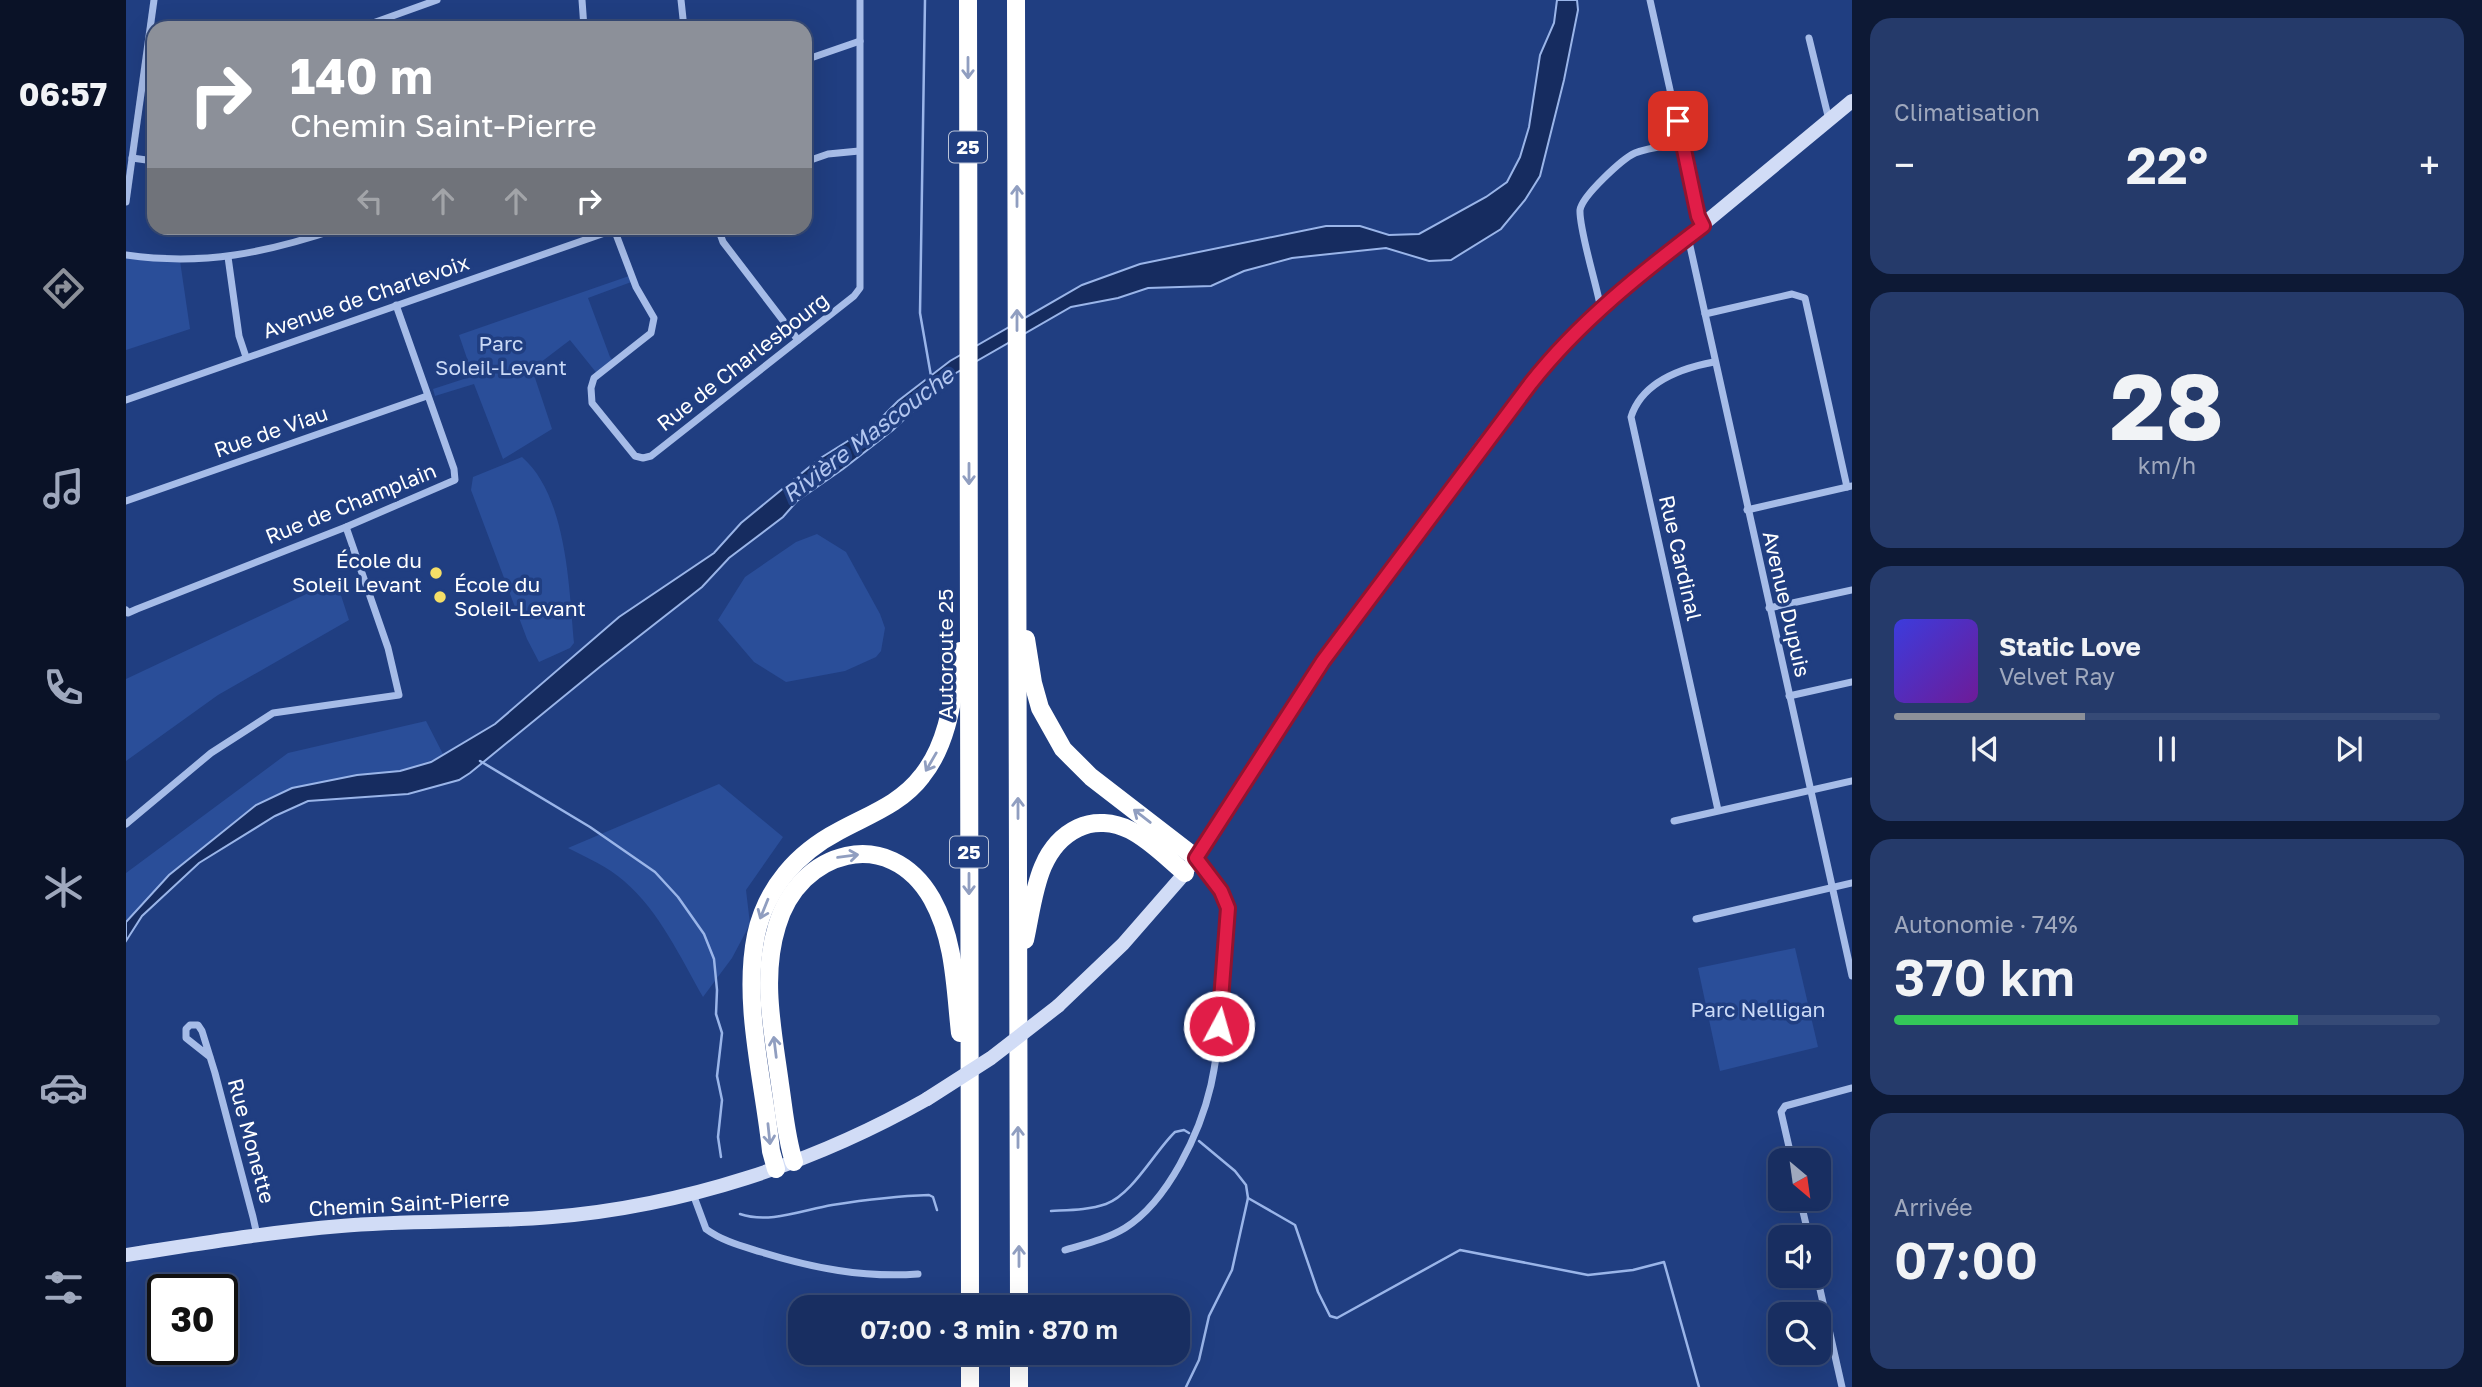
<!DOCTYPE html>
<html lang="fr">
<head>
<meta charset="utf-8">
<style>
	body { margin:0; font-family:"Golos Text",sans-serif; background:#253a6a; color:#f1f3f6; height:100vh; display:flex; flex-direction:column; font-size:26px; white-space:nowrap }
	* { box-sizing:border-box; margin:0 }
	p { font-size:23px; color:#9fa8bd }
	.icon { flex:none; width:38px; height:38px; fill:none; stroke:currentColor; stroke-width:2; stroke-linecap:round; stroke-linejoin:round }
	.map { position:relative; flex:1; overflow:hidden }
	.drawer { display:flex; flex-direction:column; gap:18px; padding:18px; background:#0d1935; width:630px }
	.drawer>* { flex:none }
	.guide { position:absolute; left:21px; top:21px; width:665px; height:214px; border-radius:21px; box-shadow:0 7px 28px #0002,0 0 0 2px #364a76; background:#8c9099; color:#fff; overflow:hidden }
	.needle { width:46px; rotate:151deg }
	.tools { position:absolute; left:1642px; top:1148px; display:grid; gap:14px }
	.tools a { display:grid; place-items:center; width:63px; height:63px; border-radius:14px; background:#182e61; box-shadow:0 7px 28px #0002,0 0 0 2px #364a76; font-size:35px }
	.speed { position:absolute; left:21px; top:1274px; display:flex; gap:14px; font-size:35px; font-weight:700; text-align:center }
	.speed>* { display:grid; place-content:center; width:91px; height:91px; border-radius:50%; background:#182e61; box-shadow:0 7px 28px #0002,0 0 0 2px #364a76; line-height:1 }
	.speed .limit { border:4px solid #111; border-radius:10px; background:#fff; color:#111 }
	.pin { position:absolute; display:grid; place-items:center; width:60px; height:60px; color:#fff; margin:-30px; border-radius:14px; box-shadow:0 4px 10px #0006 }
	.me { position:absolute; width:77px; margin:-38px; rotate:6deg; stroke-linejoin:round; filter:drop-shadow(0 0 5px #0008) }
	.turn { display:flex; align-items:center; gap:24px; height:147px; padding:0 28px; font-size:32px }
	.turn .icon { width:91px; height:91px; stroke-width:2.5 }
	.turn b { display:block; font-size:49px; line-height:60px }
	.lanes { display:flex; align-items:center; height:66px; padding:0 28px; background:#0003; justify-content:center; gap:35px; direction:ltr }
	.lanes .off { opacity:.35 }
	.big { font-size:52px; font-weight:600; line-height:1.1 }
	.drawer .tile { flex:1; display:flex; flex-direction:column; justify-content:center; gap:10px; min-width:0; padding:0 24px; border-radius:21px; background:#253a6a }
	.drawer .dial { align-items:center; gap:0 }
	.dial b { font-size:91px; line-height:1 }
	.song { display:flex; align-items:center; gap:21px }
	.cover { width:84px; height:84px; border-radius:10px; background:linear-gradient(135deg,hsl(240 70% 55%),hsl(280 70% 35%)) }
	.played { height:7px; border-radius:4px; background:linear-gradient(90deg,#8c9099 35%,#364a76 35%) }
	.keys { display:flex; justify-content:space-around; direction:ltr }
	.heat { display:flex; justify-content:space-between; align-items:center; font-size:38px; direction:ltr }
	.charge { height:10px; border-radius:5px; background:linear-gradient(90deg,#34c759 74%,#364a76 0) }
	.trip { position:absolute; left:662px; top:1295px; width:402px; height:70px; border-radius:21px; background:#182e61; box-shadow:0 7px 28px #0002,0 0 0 2px #364a76; font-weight:600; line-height:70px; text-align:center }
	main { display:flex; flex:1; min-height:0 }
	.tabs { display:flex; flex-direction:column; width:126px; justify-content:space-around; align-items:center; background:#0a1227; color:#9fa8bd }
	.tabs .icon { width:49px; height:49px }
	.tabs .current { color:#8c9099 }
	.tabs b { font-size:32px; color:#f1f3f6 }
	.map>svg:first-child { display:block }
	.green { fill:#2a4e99 }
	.water { fill:#162c60; stroke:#9ab5e9; stroke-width:2 }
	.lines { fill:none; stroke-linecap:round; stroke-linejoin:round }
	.stream { stroke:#9ab5e9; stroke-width:2.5 }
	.street { stroke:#a6bce8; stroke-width:7 }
	.secondary { stroke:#d1dcf6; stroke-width:14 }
	.highway { stroke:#fff; stroke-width:18 }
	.secondary-bridge { stroke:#d1dcf6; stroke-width:14 }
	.oneway { stroke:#909ec0 }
	.route-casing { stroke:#92132f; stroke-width:18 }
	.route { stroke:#e11d48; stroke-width:12 }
	.poi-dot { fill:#f5de67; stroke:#203e81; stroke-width:2.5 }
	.labels { text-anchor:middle; stroke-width:7; stroke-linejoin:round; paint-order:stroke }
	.shield { fill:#203e81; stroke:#bcc5d9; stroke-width:2 }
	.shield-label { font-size:19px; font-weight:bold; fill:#fff }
	.street-label { font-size:21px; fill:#fff; stroke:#203e81 }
	.park-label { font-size:21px; fill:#cad9f6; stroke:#203e81 }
	.poi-label { font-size:21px; fill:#fff; stroke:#203e81; text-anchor:end }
	.water-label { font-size:23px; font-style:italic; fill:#b2c6f0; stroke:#203e81 }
</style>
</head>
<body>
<main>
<nav class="tabs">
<b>06:57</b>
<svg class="icon current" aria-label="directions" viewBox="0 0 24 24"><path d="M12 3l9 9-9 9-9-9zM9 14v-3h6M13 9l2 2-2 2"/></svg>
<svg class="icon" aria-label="music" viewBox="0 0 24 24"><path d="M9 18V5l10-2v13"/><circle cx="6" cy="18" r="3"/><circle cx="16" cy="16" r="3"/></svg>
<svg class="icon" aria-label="phone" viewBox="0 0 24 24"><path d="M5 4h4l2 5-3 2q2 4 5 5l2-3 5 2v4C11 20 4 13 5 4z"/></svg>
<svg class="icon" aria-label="climate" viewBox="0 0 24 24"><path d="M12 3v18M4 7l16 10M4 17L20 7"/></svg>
<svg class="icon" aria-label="car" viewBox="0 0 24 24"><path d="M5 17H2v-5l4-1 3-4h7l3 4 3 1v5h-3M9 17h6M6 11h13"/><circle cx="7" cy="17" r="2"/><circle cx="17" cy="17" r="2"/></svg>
<svg class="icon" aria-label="filters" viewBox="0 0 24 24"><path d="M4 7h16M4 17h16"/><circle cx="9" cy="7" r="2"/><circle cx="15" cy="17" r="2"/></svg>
</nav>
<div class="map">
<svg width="1726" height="1387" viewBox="0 0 1726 1387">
	<rect width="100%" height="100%" fill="#203e81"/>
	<g class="green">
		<path d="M0,257L54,261L64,329L0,350Z"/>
		<path d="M506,275L508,281L462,298L484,357L489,363L473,376L444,340L406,369L426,429L377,459L348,384L309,396L307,389L347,376L333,335Z"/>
		<path d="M396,457C441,496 443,587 448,643L444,648L413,662L401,639L345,490L347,477Z"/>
		<path d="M691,534L720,552L754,614L759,628L755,651L750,657L719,671L660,682L628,662L592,620L619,577L670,542Z"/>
		<path d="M210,580L223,620L92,695L0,761V679Z"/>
		<path d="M300,721L318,756L274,771L231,775L166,788L130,805L43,875L0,922V873L162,753Z"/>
		<path d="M593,784L657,837L620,890L624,924L606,958L577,997C554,957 534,912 498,881C482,867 462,858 442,848Z"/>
		<path d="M1669,948L1692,1047L1594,1071L1572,968Z"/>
	</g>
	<path class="water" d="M1431,0H1451L1452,10L1438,80L1414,176L1399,200L1375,229L1325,260L1303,261L1260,248L1166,258L1118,271L1085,286L1022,288L992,298L945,307L823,377L767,430L717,469L671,501L657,517L603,558L576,587L475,666L344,773L333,780L282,794L182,801L149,816L73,863L16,916L0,941V922L43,875L130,805L166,788L231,775L274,771L305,762L369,724L493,617L588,553L615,523L693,459L749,424L772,401L824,361L956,285L1014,264L1200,226H1234L1263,235L1293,234L1360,197L1381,182L1394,157L1403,127L1414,55L1428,23Z"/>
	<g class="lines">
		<g class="stream">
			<path d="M799,0L794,313L805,376"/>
			<path d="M354,761L464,827L529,872L552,897L578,934L588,959L591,990L590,1014L596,1033L591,1076L596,1100L592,1137L595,1157"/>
			<path d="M1122,1198L1169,1225L1192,1292L1204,1316L1211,1318L1334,1250L1462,1275L1507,1270L1538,1262L1573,1387"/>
			<path d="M925,1211C943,1210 963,1210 980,1204C1006,1195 1029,1151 1049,1132L1058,1130L1063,1133"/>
			<path d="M614,1214C643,1224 677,1210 706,1205C738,1200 771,1196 803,1195L807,1197L811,1210"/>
			<path d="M1060,1387L1073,1360L1083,1316L1106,1270L1122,1198L1120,1185L1109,1171L1073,1141"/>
		</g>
		<g class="street">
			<path d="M456,0L458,28"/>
			<path d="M555,0L558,28"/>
			<path d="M1524,0L1571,211L1576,224"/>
			<path d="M233,28L311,0"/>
			<path d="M1683,38L1703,120"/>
			<path d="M679,60L734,41"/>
			<path d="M6,158L28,161"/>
			<path d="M679,162L702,154L733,151"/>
			<path d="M0,202L28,0"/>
			<path d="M592,228L597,242L672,340"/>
			<path d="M488,229L510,287L528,318L525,333L468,378L465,388L466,403L509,456L517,458L525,456L728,296L734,288V0"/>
			<path d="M1560,239L1564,246L1726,976"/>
			<path d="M0,255C78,266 140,253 214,228"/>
			<path d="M102,257L113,336L120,357"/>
			<path d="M1477,307L1473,300C1469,280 1453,228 1454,210C1456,196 1496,159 1509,153C1523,147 1542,146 1557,143"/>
			<path d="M1579,314L1666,294L1679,298L1721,487"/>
			<path d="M1588,362C1556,368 1516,382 1505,417L1592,810"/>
			<path d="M0,400L493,228"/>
			<path d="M0,501L301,396"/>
			<path d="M1621,510L1726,486"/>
			<path d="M1643,608L1726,590"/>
			<path d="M0,610L2,613L11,609L220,527L329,480L328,469L270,305"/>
			<path d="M1663,696L1726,682"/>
			<path d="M1548,821L1726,781"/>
			<path d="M0,824L85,753L147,713L273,695L262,648L220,527"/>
			<path d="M1570,919L1726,883"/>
			<path d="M84,1057L60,1038V1029L64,1025H72L76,1031L89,1073L127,1217L131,1235"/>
			<path d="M1666,1160L1655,1112L1659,1106L1726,1088"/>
			<path d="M567,1194L580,1229C596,1241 616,1246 635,1252C687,1268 737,1278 792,1274"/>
			<path d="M1674,1199L1683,1237"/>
			<path d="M939,1250C959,1244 981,1239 999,1228C1042,1201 1074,1133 1085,1085C1097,1029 1098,971 1102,914L1098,896L1070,859"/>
			<path d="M1691,1276L1716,1387"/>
		</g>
		<g class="secondary">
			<path d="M932,1006L997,944L1059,873L1098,817L1197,661L1359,442L1424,359L1477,307L1726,101"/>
			<path d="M0,1255C72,1244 143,1232 215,1226C285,1220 356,1223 426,1217C558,1206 686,1164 801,1099"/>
		</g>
		<g class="highway">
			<path d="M842,0L844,1307"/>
			<path d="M890,0L893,1307"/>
			<path d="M900,639L907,683L914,708L937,749L965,777L1070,858"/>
			<path d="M899,940C908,900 910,848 952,828C968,820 988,822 1004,830C1024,840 1041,858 1059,873"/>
			<path d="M668,1162C660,1137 658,1110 654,1084C647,1032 635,977 651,926C673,850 763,824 806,899C829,940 829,989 834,1033"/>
			<path d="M650,1169L645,1151C638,1082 616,1003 630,935C640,888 671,853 713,831C742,815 775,804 796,776C824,741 827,694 834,651"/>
			<path d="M844,1353V1387"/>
			<path d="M893,1353V1387"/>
		</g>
		<path class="secondary-bridge" d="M801,1099L865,1058L932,1006"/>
	</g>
	<defs><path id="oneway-shaft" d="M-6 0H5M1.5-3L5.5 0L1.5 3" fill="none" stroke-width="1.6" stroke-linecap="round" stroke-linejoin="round" transform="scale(1.75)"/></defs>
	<g class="oneway">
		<use href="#oneway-shaft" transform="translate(842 68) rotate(90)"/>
		<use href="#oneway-shaft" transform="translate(891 196) rotate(-90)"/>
		<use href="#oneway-shaft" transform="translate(891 320) rotate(-90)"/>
		<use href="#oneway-shaft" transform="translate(843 474) rotate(90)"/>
		<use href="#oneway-shaft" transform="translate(805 762) rotate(120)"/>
		<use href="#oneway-shaft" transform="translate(892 808) rotate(-90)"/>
		<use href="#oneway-shaft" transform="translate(1016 816) rotate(-142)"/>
		<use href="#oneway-shaft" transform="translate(722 856) rotate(-8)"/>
		<use href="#oneway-shaft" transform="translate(843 884) rotate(90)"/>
		<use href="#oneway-shaft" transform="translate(638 909) rotate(112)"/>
		<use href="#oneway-shaft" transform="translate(649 1047) rotate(-97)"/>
		<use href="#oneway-shaft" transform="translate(643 1134) rotate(84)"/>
		<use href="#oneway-shaft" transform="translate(892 1137) rotate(-90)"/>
		<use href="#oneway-shaft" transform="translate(893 1256) rotate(-90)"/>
	</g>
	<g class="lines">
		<defs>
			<path id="route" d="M1093,1026L1102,908L1095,891L1070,858L1197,661L1405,383C1453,322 1515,273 1577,226L1572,216L1552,121"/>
		</defs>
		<use href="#route" class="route-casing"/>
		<use href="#route" class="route"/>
	</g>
	<g class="poi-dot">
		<circle cx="310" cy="573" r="7"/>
		<circle cx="314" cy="597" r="7"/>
	</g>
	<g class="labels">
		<g class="shield">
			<rect x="823" y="131.5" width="38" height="31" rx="5"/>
			<rect x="824" y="836.5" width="38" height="31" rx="5"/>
		</g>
		<g class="shield-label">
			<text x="842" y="154">25</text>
			<text x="843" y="859">25</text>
		</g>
		<g class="street-label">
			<text transform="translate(240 297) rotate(-19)" y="7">Avenue de Charlevoix</text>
			<text transform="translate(617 362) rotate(-38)" y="7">Rue de Charlesbourg</text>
			<text transform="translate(145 432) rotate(-19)" y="7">Rue de Viau</text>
			<text transform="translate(225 504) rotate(-22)" y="7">Rue de Champlain</text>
			<text transform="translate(1554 558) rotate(77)" y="7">Rue Cardinal</text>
			<text transform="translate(1660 604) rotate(77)" y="7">Avenue Dupuis</text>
			<text transform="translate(820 654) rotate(-90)" y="7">Autoroute 25</text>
			<text transform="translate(125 1141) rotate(75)" y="7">Rue Monette</text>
			<text transform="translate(283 1204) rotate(-3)" y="7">Chemin Saint-Pierre</text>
		</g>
		<g class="park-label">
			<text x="375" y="351">Parc<tspan x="375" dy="24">Soleil-Levant</tspan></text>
			<text x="1632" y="1017">Parc Nelligan</text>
		</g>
		<g class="poi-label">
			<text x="296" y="568">École du<tspan x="296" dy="24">Soleil Levant</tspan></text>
			<text x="328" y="592" text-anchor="start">École du<tspan x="328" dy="24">Soleil-Levant</tspan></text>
		</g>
		<g class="water-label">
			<text transform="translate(742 435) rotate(-37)" y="8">Rivière Mascouche</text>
		</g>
	</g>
</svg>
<div class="tools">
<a><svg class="needle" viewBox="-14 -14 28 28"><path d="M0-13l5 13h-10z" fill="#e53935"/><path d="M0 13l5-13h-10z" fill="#9fa8bd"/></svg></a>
<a><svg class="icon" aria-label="sound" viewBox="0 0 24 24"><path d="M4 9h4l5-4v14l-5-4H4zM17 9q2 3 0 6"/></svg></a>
<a><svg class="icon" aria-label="search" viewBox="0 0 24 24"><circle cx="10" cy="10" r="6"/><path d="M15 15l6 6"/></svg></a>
</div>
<div class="speed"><div class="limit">30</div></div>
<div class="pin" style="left:1552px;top:121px;background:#d93025"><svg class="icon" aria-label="arrive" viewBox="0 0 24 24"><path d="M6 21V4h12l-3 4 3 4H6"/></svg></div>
<svg class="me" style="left:1093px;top:1026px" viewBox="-20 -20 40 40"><circle r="17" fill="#e11d48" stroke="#fff" stroke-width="3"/><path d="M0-11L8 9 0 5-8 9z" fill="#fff"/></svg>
<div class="trip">07:00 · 3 min · 870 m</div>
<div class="guide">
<div class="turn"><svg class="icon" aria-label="right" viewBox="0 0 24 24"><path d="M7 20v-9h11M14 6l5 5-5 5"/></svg><div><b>140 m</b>Chemin Saint-Pierre</div></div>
<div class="lanes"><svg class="icon off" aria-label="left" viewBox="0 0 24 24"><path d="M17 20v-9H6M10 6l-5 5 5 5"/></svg><svg class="icon off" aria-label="ahead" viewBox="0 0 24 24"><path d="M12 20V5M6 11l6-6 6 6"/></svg><svg class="icon off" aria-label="ahead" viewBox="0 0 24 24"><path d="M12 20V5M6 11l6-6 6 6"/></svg><svg class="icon" aria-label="right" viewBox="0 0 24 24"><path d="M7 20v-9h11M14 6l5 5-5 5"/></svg></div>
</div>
</div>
<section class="drawer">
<div class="tile"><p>Climatisation</p>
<div class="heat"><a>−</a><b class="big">22°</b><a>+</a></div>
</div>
<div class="tile dial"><b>28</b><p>km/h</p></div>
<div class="tile">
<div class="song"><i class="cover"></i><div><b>Static Love</b><p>Velvet Ray</p></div></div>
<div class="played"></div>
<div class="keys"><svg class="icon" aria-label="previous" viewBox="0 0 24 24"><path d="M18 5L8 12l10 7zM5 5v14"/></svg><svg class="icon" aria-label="pause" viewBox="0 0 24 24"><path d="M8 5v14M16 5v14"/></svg><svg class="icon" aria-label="next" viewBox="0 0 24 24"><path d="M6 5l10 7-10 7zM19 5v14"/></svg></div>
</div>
<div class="tile"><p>Autonomie · 74%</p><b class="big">370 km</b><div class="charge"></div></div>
<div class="tile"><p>Arrivée</p><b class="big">07:00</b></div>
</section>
</main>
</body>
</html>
